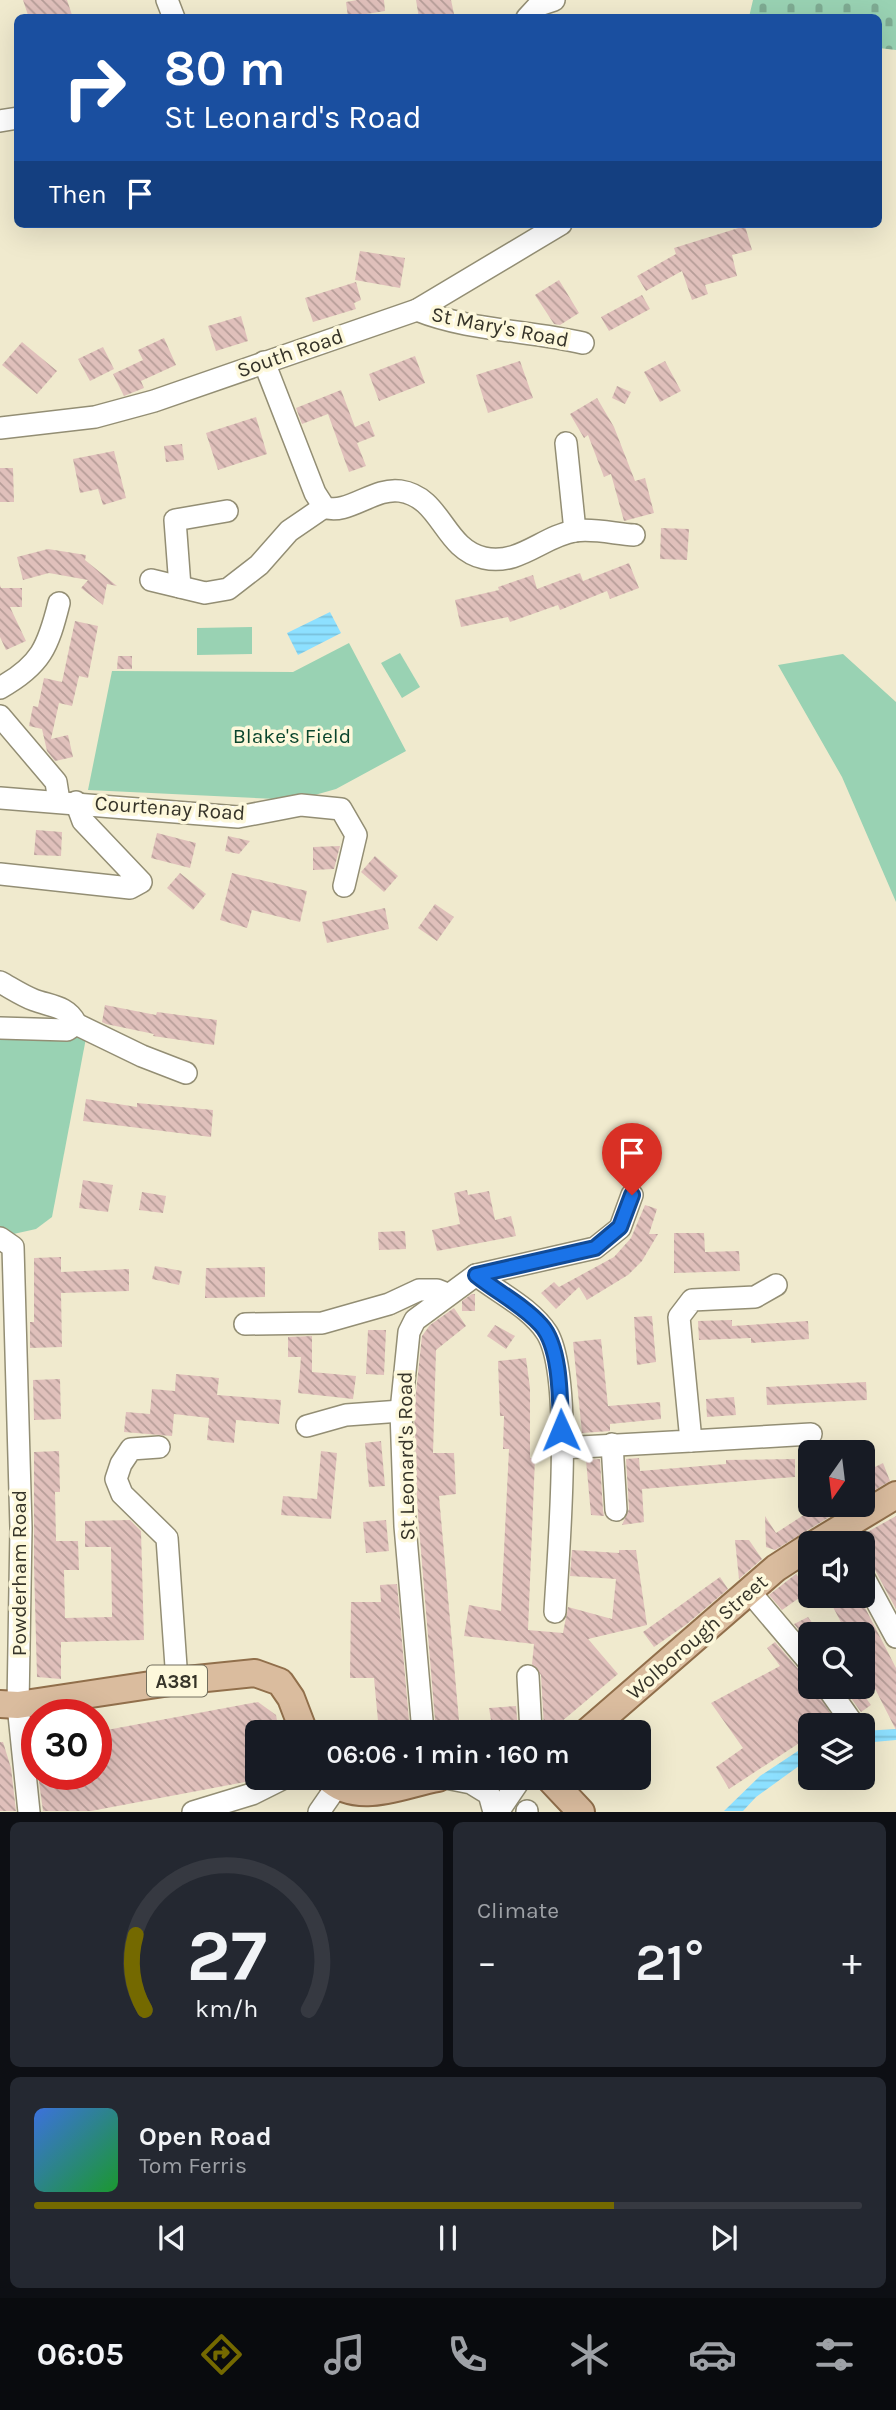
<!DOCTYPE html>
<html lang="en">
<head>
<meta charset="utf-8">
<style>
	body { margin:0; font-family:Karla,sans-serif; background:#242831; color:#f1f3f6; height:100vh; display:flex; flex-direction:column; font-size:26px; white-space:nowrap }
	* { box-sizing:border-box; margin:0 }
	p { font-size:23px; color:#9ea1a6 }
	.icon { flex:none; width:38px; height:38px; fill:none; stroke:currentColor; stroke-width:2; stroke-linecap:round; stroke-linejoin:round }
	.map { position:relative; height:1812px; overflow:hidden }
	.panel { display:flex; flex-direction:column; gap:10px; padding:10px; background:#0d0f14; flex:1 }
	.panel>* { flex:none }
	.banner { position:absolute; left:14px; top:14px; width:868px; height:214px; border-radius:10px; box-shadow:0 7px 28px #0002; background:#1a4fa0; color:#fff; overflow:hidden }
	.needle { width:46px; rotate:194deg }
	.controls { position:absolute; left:798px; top:1440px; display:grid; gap:14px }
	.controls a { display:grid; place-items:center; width:77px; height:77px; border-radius:10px; background:#171b24; box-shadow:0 7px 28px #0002; font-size:35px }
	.speed { position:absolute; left:21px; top:1699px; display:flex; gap:14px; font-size:35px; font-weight:700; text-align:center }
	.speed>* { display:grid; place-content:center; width:91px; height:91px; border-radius:50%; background:#171b24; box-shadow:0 7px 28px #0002; line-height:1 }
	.speed .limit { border:10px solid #d22; background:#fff; color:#111 }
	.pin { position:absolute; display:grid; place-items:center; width:60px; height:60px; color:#fff; margin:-72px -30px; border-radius:50% 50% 50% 0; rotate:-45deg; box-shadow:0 0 7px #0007 }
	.pin .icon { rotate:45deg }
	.me { position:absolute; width:77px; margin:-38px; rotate:359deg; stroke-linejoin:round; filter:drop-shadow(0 0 5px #0008) }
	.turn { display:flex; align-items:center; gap:24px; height:147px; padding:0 35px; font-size:32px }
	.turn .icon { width:91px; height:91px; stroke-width:2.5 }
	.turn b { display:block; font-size:49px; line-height:60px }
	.then { display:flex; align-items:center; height:66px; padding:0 35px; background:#0003; gap:14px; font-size:26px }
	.big { font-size:52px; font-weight:600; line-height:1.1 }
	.panel .widget { flex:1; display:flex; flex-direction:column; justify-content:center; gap:10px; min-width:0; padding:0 24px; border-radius:10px; background:#242831 }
	.panel .dial { align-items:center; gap:0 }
	.dial svg { height:182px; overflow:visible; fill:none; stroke:#363941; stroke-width:7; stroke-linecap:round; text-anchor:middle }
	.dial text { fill:#f1f3f6; stroke:none }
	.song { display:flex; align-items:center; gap:21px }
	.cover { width:84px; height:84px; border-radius:10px; background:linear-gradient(135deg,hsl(220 70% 55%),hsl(130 70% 35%)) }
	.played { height:7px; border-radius:4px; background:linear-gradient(90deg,#746900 70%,#363941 70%) }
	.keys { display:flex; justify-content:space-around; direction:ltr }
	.heat { display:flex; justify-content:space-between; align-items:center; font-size:38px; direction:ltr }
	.panel .tiles { flex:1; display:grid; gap:10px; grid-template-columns:1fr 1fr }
	.widget:last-child { grid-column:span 2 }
	.trip { position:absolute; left:245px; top:1720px; width:406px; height:70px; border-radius:10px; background:#171b24; box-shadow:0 7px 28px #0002; font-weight:600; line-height:70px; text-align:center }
	.tab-bar { display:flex; height:112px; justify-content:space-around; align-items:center; background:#090b0e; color:#9ea1a6 }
	.tab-bar .icon { width:49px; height:49px }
	.tab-bar .current { color:#746900 }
	.tab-bar b { font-size:32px; color:#f1f3f6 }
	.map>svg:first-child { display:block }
	.green { fill:#99d2b3 }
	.cemetery { fill:url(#cemetery-stones) }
	.water { fill:url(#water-rules) }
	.building { fill:url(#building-back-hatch) }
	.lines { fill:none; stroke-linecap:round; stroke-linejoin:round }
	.minor-casing { stroke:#938e74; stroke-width:24 }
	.major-casing { stroke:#916f4b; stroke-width:30 }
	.minor { stroke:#fff; stroke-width:21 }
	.major { stroke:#dabc9e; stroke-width:26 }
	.route-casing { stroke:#114b97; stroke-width:18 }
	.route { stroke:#1a73e8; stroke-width:12 }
	.labels { text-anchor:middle; stroke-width:7; stroke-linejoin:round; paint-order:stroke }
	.shield { fill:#fdf8db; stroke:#726f5e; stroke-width:2 }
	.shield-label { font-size:19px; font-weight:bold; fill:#363429 }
	.street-label { font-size:21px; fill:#363429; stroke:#fdf8db }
	.park-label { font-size:21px; fill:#0a452d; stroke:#fdf8db }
</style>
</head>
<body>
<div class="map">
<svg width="896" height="1812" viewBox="0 0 896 1812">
	<defs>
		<pattern id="cemetery-stones" width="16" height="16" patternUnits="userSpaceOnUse" patternTransform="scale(1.75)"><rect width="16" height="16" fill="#99d2b3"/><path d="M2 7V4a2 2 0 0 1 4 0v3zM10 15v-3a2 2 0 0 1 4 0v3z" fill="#7eab92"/></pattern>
		<pattern id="water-rules" width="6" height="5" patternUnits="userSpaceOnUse" patternTransform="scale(1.75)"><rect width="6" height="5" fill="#8de0ff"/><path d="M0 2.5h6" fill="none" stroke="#7ac1db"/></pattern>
		<pattern id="building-back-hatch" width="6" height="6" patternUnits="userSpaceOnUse" patternTransform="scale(1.75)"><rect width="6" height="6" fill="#e0c0bb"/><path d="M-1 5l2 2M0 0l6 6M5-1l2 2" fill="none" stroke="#b69d98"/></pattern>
	</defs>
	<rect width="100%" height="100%" fill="#f0eace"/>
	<g class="green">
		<path d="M252,627V654L197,655V628Z"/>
		<path d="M349,643L406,751L336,789L297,800L88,790L112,671L293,672Z"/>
		<path d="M400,653L420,687L402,698L381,663Z"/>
		<path d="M843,654L896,702V902L842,777L778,665Z"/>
		<path d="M0,1034L86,1038L52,1217L36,1229L9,1235L0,1229Z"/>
	</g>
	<path class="cemetery" d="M753,0H896V50L879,48L878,18L749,17Z"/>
	<g class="water">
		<path d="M330,612L341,633L298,655L287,633Z"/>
		<path d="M896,1729V1740L863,1743V1731Z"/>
		<path d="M810,1743V1758L756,1797L743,1811H724L760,1776Z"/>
	</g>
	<g class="building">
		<path d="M23,0H67L73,18H29Z"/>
		<path d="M357,0H384L385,11L348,17L346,2Z"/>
		<path d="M416,0H451L454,14L419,18Z"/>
		<path d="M745,226L752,250L732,255L737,276L705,285L708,294L692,300L682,271L646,291L637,276L676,254L674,248Z"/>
		<path d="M360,251L405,258L400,288L355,280Z"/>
		<path d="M559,280L579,313L560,325L554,324L535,295Z"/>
		<path d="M356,282L361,300L354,303L356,309L313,322L305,298Z"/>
		<path d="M642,295L650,309L609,331L601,317Z"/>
		<path d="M241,316L248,341L216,351L208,326Z"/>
		<path d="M164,338L176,365L141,381L144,388L124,396L113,374L143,360L138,350Z"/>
		<path d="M22,342L57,371L37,394L2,365Z"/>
		<path d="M103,347L114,369L90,381L78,359Z"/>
		<path d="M415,356L425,383L379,401L369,374Z"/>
		<path d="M520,361L533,398L488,413L476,375Z"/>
		<path d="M665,361L681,391L660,402L644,372Z"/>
		<path d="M617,386L631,392L625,404L612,398Z"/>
		<path d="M341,390L355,427L369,421L375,436L357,443L366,466L349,472L328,414L302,424L296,408Z"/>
		<path d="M597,398L614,427L635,481L645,478L654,513L624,521L611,474L604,477L588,435L584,438L570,414Z"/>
		<path d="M256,417L267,454L218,470L206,433Z"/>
		<path d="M182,444L184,460L166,462L164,446Z"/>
		<path d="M114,451L126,498L103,505L98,489L80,493L73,459Z"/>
		<path d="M0,468H13L14,502H0Z"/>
		<path d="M661,528L689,529L687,560L660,559Z"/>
		<path d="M48,549L86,555L85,560L117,586L107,584L103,605L81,588L88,580L49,573L23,580L17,557Z"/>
		<path d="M629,563L639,588L610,599L607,591L560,610L558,605L510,622L508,617L461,627L455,600L499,590L498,587L533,575L537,589L580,573L583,581Z"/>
		<path d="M0,585L1,588H22V607H10L26,641L6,650L0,637Z"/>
		<path d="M75,621L98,626L88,678L79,676L72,706L59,703L51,739L68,735L73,757L55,761L47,751L42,729L29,726L33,706L38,707L44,678L62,682Z"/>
		<path d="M118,656H132V669H117Z"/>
		<path d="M36,830L62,832L61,856L34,855Z"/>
		<path d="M157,833L196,843L190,868L151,858Z"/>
		<path d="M228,836L250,841L239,854L225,851Z"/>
		<path d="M340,846L334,869L313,870V847Z"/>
		<path d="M375,856L398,876L384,892L361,872Z"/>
		<path d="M180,873L206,894L193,910L167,888Z"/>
		<path d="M232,873L307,891L300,922L252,910L247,928L220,920Z"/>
		<path d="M435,904L454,917L437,941L418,928Z"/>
		<path d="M385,908L389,929L327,943L322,922Z"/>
		<path d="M105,1005L156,1015L157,1012L217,1020L214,1045L153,1036L154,1034L106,1024L102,1022Z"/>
		<path d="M86,1099L137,1107V1103L213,1110L211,1137L83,1121Z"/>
		<path d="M83,1180L113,1185L108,1212L79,1208Z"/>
		<path d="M467,1190L468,1195L489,1191L495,1220L511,1216L516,1236L437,1251L432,1230L460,1224L454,1193Z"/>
		<path d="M142,1192L166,1196L163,1213L139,1210Z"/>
		<path d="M645,1205L657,1209L649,1234H658L642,1261L628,1275L587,1300L579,1287L556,1309L541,1293L554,1282L559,1287L614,1257L631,1238Z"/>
		<path d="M405,1231L406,1249L379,1250L378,1232Z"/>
		<path d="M674,1233H704L705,1252L739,1251L740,1271L674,1273Z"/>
		<path d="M61,1257V1272L129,1269V1291L61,1293L62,1347L30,1348V1322H34V1258Z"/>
		<path d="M155,1266L182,1271L179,1285L152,1279Z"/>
		<path d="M265,1267V1297L205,1298L206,1268Z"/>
		<path d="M472,1294H475V1311H462V1301Z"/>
		<path d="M454,1308L466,1326L436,1350L433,1453H454L456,1494L439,1496L460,1732H436L417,1503L414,1411L422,1336L430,1325Z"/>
		<path d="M652,1316L656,1362L637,1365L634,1317Z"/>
		<path d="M732,1320V1326L808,1321L809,1339L751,1343V1338L699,1340L698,1321Z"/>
		<path d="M495,1325L515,1336L506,1349L487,1336Z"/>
		<path d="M368,1330H386L384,1375L366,1374Z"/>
		<path d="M312,1336V1372L356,1376L353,1399L298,1393L301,1357H288V1337Z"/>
		<path d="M601,1339L608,1406L660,1402L661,1419L610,1424V1431L582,1433L573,1342Z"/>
		<path d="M526,1358L530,1388V1458H535L528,1630L563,1633L568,1607L612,1619L616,1579L570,1576L572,1550L619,1553V1550H636L647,1625L588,1639L618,1674L561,1722L544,1728L541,1675L532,1664L534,1644L464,1636L469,1605L501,1611L509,1449H503L504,1416H500L498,1361Z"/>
		<path d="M176,1374L219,1378L217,1395L281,1400L279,1424L236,1420L234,1443L207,1440L209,1418L174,1414L172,1436L124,1432L126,1412L150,1414L152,1389L175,1391Z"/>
		<path d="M60,1379L61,1419L34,1420L33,1380Z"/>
		<path d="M866,1382L867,1400L767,1405L766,1387Z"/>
		<path d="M734,1397L736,1415L707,1417L706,1399Z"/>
		<path d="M381,1441L385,1486L369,1487L365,1443Z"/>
		<path d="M59,1451L60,1492H55L56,1541H78L79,1570H64L65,1618L112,1617L111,1547H85V1521L130,1520L141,1531L144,1640L61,1642V1679L37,1677L34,1565V1452Z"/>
		<path d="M321,1451L337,1453L331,1519L281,1515L283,1496L317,1499Z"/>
		<path d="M639,1458L640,1471L726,1464V1460L795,1459V1477L642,1489L644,1522L622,1525L629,1509L626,1459Z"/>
		<path d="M600,1459L603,1511L604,1516L591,1515L586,1460Z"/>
		<path d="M883,1463L890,1481L863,1497V1473Z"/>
		<path d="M819,1505H849L775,1550L766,1547L765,1516L776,1533Z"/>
		<path d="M896,1516V1609L875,1570L863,1557V1544H846Z"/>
		<path d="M386,1520L389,1551L366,1553L363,1522Z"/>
		<path d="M735,1540H749L762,1559L739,1579Z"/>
		<path d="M796,1574L809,1591L782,1610L769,1595Z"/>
		<path d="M720,1577L728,1589L687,1624L654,1647L643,1632Z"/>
		<path d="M397,1584L410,1732H379L374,1678H350L351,1602H381L380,1585Z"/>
		<path d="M850,1596H859L896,1668V1730L863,1665V1634H847L832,1605Z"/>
		<path d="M808,1617L820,1634H810V1643L794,1624Z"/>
		<path d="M775,1642L800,1671L810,1676V1687H814L834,1719L826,1726H810V1736L729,1789L716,1767L743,1748L711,1703L780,1666L767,1648Z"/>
		<path d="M843,1687H858L871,1705L861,1712Z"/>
		<path d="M258,1702L276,1715L279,1732H257V1777L245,1782L91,1811H43L38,1774H96V1732Z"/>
		<path d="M516,1706L518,1732H460L459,1727L491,1720L489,1708Z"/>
		<path d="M0,1742H3L11,1768L16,1811H0Z"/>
	</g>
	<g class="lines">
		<defs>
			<g id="minor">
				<path d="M167,0L174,18"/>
				<path d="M527,18L539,5L554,0"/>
				<path d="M0,121L18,118"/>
				<path d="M417,310C469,331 528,330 583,343"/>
				<path d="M264,362L315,493L324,507C347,516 374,487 400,491C442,497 443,549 484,558C519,566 543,536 575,531C593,528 616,534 634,535"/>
				<path d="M0,428L95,417L154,401L417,310L561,224"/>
				<path d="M566,443L575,531"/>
				<path d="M151,580L205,593L228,589L259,565L289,531L324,507"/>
				<path d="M180,587L175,520L227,511"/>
				<path d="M0,688C41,665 48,647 59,603"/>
				<path d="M0,716L56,782L59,801"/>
				<path d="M0,798L238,817L301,805L341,809L356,835L344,886"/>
				<path d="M0,874L130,888L141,882L83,821L76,802"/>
				<path d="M0,982C11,988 23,996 34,1000C50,1006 68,1006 76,1024"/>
				<path d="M76,1024L142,1056L186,1073"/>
				<path d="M0,1028L67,1030L76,1024"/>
				<path d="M0,1238L13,1247L21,1528L18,1705L29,1812"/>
				<path d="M476,1275C499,1293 531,1308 547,1333C574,1378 558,1555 555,1612"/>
				<path d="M245,1324L322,1323L389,1304L419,1290H437L447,1294"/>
				<path d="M307,1426L346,1415L401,1411"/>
				<path d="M691,1441L811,1434"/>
				<path d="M612,1444L616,1510"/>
				<path d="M159,1447L131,1449L121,1464L116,1479L122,1494L167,1538L177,1681"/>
				<path d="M562,1448L691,1441L679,1317L692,1300L755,1297L776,1285"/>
				<path d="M863,1576L896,1637"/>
				<path d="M749,1591L810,1663"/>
				<path d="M528,1676L531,1732"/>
				<path d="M827,1687L851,1721"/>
				<path d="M423,1732L405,1526L401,1411L409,1332L415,1320L476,1275L595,1248L620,1228L632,1195"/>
				<path d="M446,1778L471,1783L489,1794L494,1812"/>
				<path d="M527,1811V1812"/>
				<path d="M193,1812L252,1794L284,1778"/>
				<path d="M319,1812L337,1786"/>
				<path d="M498,1812L521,1778"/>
			</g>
			<g id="major">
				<path d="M815,1544L896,1495"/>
				<path d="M0,1704L18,1705L177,1681L255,1673L280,1682L291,1698L304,1732"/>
				<path d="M587,1732L776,1568L810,1546"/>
				<path d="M328,1778C358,1807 403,1784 438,1778"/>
				<path d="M549,1778L581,1812"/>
			</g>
		</defs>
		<use href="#minor" class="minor-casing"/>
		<use href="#major" class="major-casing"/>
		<use href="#minor" class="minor"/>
		<use href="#major" class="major"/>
	</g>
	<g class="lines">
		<defs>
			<path id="route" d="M561,1430C560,1400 561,1347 541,1325C523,1305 497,1292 476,1275L595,1248L620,1227L632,1195"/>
		</defs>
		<use href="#route" class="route-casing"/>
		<use href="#route" class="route"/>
	</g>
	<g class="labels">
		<rect class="shield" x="147" y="1665.5" width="60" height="31" rx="5"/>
		<g class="shield-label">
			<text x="177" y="1688">A381</text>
		</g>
		<g class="street-label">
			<text transform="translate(500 327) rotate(11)" y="7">St Mary's Road</text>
			<text transform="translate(290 353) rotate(-19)" y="7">South Road</text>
			<text transform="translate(170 808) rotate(4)" y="7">Courtenay Road</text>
			<text transform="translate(406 1456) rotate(-91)" y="7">St Leonard's Road</text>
			<text transform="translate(19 1573) rotate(-90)" y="7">Powderham Road</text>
			<text transform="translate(697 1637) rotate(-41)" y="7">Wolborough Street</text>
		</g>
		<g class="park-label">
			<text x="292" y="743">Blake's Field</text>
		</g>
	</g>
</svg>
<div class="controls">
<a><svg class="needle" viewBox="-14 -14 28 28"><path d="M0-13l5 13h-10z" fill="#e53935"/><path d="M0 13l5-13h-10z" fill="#9ea1a6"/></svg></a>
<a><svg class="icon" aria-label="sound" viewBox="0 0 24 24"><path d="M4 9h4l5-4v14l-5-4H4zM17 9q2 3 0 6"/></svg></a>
<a><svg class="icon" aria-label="search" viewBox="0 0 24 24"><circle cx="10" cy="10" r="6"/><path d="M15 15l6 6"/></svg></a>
<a><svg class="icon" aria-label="layers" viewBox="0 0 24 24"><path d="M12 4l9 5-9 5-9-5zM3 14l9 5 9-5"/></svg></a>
</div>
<div class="speed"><div class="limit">30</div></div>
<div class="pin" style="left:632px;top:1195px;background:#d93025"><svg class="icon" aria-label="arrive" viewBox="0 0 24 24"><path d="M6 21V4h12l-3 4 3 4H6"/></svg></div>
<svg class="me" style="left:561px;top:1430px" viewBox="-20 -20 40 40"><path d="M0-17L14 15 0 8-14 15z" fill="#1a73e8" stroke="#fff" stroke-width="4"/></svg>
<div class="trip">06:06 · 1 min · 160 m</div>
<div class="banner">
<div class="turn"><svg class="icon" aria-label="right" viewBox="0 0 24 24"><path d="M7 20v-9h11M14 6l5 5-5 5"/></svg><div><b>80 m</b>St Leonard's Road</div></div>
<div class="then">Then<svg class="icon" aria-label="arrive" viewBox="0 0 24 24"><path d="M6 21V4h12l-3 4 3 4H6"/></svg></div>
</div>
</div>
<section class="panel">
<div class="tiles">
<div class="widget dial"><svg viewBox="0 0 100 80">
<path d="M14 69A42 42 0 1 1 86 69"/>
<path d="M14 69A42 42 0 0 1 10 36" stroke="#746900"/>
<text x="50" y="56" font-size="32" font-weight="700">27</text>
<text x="50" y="72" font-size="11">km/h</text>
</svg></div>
<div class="widget"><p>Climate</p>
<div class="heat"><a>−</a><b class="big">21°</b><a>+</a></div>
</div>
<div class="widget">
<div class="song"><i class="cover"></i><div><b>Open Road</b><p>Tom Ferris</p></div></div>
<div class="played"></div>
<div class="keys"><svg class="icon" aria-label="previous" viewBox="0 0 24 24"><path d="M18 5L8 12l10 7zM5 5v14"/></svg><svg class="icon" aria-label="pause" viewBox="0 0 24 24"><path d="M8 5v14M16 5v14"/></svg><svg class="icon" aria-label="next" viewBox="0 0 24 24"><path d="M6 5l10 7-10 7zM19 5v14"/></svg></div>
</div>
</div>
</section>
<nav class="tab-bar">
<b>06:05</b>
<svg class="icon current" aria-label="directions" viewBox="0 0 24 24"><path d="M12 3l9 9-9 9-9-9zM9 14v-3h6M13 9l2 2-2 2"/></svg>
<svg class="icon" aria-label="music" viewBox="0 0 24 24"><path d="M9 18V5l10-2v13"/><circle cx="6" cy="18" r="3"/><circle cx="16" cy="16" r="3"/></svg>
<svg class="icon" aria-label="phone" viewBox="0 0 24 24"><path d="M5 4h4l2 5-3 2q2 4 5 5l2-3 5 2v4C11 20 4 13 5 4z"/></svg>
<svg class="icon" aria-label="climate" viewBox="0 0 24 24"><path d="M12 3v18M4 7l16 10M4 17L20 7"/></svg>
<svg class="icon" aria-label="car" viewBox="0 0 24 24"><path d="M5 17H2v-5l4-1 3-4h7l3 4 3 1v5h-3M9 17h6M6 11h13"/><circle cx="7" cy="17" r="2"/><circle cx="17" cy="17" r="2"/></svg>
<svg class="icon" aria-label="filters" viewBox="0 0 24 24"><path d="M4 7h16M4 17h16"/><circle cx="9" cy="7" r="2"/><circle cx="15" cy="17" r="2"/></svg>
</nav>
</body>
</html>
